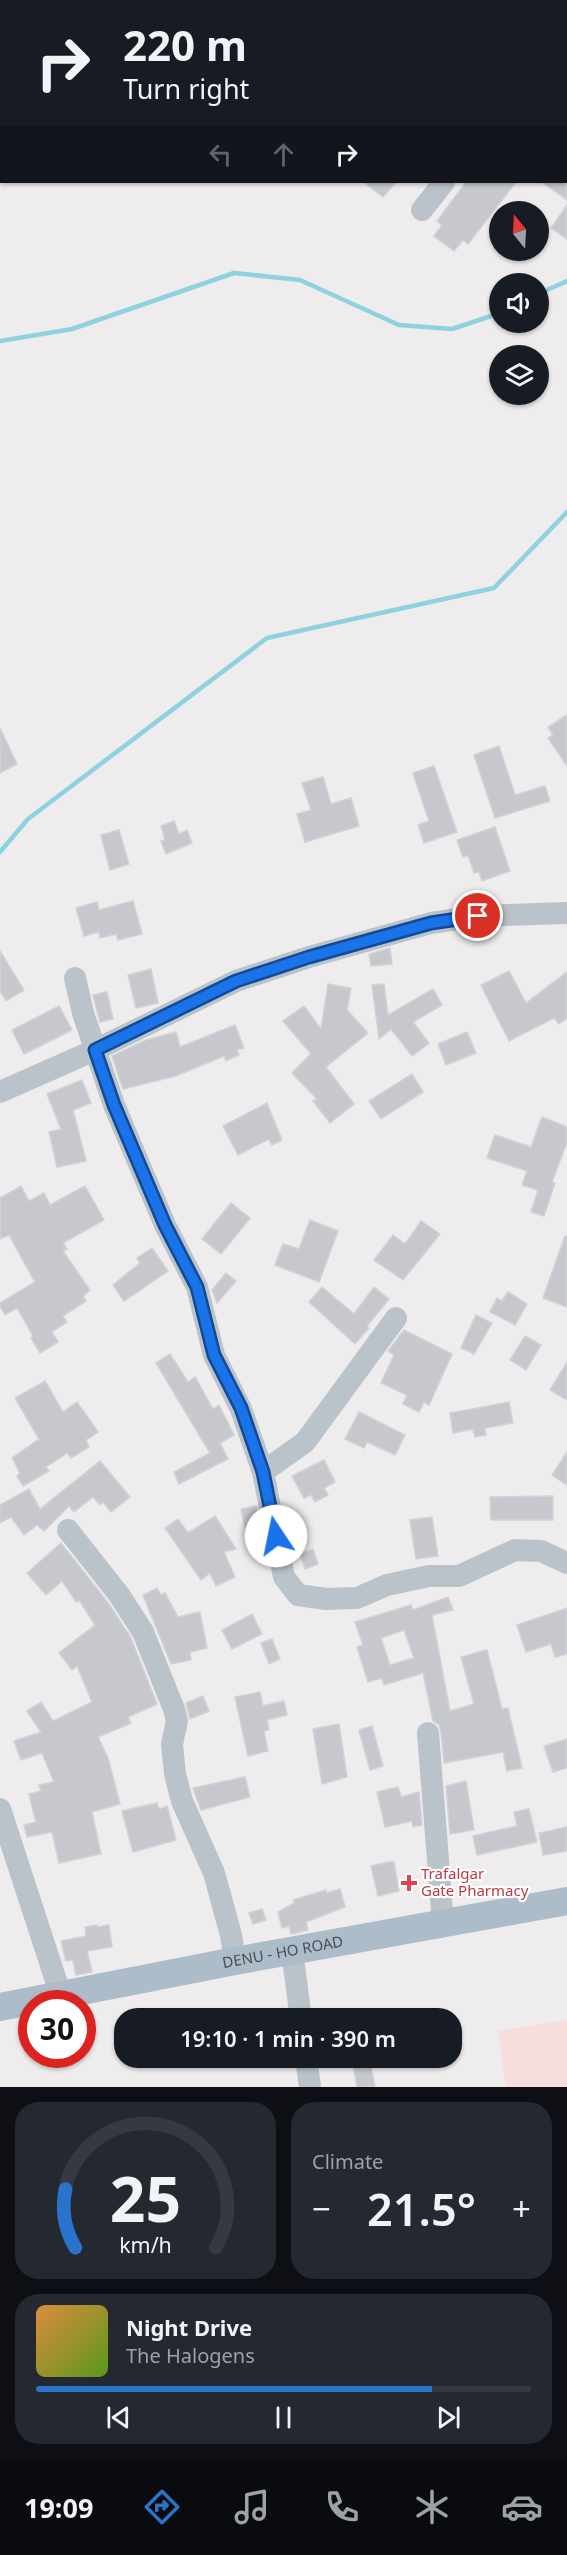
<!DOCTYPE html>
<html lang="en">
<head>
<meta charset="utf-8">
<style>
	body { margin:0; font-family:"Noto Sans",sans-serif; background:#242831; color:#f1f3f6; height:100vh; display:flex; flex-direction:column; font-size:22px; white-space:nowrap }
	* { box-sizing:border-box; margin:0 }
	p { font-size:20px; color:#9ea1a6 }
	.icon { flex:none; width:33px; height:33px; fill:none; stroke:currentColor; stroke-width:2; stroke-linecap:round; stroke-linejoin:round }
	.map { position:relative; height:2087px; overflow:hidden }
	.sheet { display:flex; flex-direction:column; gap:15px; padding:15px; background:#0d0f14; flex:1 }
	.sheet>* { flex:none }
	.banner { position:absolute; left:0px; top:0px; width:567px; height:183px; box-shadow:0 2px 4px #0004; background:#171b24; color:#f1f3f6; overflow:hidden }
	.needle { width:39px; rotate:342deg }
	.buttons { position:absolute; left:489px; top:201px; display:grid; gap:12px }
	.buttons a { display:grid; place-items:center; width:60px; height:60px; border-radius:50%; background:#171b24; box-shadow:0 2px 4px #0004; font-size:30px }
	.speed { position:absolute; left:18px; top:1990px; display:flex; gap:12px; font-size:30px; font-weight:700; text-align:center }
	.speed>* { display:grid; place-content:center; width:78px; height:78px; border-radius:50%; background:#171b24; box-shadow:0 2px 4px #0004; line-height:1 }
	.speed .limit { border:9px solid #d22; background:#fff; color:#111 }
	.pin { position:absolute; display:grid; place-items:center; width:51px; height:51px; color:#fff; margin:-26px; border:3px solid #fff; border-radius:50%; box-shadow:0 2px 6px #0007 }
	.me { position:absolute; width:66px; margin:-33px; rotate:349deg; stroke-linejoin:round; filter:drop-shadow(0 0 4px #0008) }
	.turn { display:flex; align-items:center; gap:21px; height:126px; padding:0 24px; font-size:27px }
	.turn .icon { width:78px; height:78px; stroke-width:2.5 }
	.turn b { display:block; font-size:42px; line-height:51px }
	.lanes { display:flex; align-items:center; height:57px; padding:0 24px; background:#0003; justify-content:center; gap:30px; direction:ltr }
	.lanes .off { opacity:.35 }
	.big { font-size:45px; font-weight:600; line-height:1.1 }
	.sheet .tile { flex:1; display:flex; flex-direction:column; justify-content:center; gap:9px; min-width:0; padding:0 21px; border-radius:24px; background:#242831 }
	.sheet .dial { align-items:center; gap:0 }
	.dial svg { height:156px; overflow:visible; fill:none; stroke:#363941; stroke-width:7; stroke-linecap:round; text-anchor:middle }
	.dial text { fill:#f1f3f6; stroke:none }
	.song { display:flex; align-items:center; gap:18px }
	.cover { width:72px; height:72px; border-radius:9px; background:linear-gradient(135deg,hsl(30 70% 55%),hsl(90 70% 35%)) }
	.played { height:6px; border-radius:3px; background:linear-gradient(90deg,#2973cb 80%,#363941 80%) }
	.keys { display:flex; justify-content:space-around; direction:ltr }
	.heat { display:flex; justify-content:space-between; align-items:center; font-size:33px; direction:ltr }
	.sheet .tiles { flex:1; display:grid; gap:15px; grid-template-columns:1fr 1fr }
	.tile:last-child { grid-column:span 2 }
	.trip { position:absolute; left:114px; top:2008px; width:348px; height:60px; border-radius:24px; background:#171b24; box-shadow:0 2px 4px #0004; font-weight:600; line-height:60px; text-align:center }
	.dock { display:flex; height:96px; justify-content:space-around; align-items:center; background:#090b0e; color:#9ea1a6 }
	.dock .icon { width:42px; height:42px }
	.dock .current { color:#2973cb }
	.dock b { font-size:27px; color:#f1f3f6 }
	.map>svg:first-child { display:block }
	.medical { fill:#f7dedd }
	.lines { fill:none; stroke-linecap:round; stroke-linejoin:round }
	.stream { stroke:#8ed2e2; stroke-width:4.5 }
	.building { fill:#c7c8ce; stroke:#d0d2d7; stroke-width:1.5; fill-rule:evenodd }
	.minor { stroke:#bbc3ca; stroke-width:22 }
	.major { stroke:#adbcc9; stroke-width:28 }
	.route-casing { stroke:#114b97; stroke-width:15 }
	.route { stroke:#1a73e8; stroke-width:10 }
	.health-dot { fill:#e0444e; stroke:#fff; stroke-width:2 }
	.labels { text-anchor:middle; stroke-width:4.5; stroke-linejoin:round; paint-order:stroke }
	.health-label { font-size:15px; fill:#be3a42; stroke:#fff; text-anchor:start }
	.street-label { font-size:15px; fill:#464f57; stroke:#fff }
</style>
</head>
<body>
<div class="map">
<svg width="567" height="2087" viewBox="0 0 567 2087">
	<rect width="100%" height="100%" fill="#eeecec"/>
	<path class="medical" d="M567,2020V2087H506L498,2031Z"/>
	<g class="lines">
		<g class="stream">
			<path d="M538,294L567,281"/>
			<path d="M0,341L72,329L234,273L300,280L399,325L452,329L500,313"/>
			<path d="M0,852L28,819L267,638L494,588L567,512"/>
		</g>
	</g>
	<g class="building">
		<path d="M364,182H396L383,197Z"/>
		<path d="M466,182H516L468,244L463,240L454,251L434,236L442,225L437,221Z"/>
		<path d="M542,182H567V200Z"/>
		<path d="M567,205V239L551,228Z"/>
		<path d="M567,715V766L548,738L553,735L548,727Z"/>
		<path d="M0,728L17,764L0,773Z"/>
		<path d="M499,746L515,795L545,786L550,801L495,818L474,755Z"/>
		<path d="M434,766L457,832L424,843L418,825L429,821L413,773Z"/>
		<path d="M323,777L331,804L351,798L359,826L305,842L297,814L311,810L302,783Z"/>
		<path d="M174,821L179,834L187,830L192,843L166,854L161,841L165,840L161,826Z"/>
		<path d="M495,827L510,871L482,881L479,872L474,873L468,855L463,857L457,840Z"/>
		<path d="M119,830L129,864L110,870L101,835Z"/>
		<path d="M133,901L142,934L118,940L116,934L100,938L99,932L84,936L76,908L97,902L99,910Z"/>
		<path d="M390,948L392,964L371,966L369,954Z"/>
		<path d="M0,951L24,990L6,1001L0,991Z"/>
		<path d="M151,969L158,1003L136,1008L128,975Z"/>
		<path d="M509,971L526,1003L567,972V1018L559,1024L554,1018L509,1041L481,985Z"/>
		<path d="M328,984L351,988L347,1010L368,1033L326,1067L354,1104L330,1123L313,1101L317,1099L292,1073L311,1054L283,1021L304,1006L321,1029Z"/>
		<path d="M384,984L388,1015L433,989L442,1005L413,1022L429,1043L412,1056L391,1029L379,1039L372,985Z"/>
		<path d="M107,992L113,1019L100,1022L93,995Z"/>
		<path d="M59,1006L72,1030L24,1054L12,1030Z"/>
		<path d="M235,1025L244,1048L237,1050L239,1055L226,1061L224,1056L176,1076L123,1089L112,1056L146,1040L176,1032L180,1047Z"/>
		<path d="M467,1032L476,1053L446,1065L438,1044Z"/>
		<path d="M412,1074L423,1092L381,1119L369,1101Z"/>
		<path d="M82,1080L91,1103L73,1110L86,1161L57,1167L49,1132L61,1129L47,1094Z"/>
		<path d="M267,1103L282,1140L272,1145L269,1139L238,1155L223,1126Z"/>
		<path d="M542,1117L567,1127V1142L552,1182L555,1183L544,1216L531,1212L538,1190L522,1185L527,1171L487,1158L495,1135L531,1147Z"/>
		<path d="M21,1186L29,1201L44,1193L50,1205L85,1186L104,1220L63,1243L67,1249L63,1251L90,1290L83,1296L86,1301L63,1316L67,1322L52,1332L58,1342L40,1353L31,1338L33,1336L17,1308L5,1315L0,1306V1303L35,1282L9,1235L0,1239V1198Z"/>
		<path d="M231,1203L250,1218L221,1254L202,1239Z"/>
		<path d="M310,1220L338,1231L319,1282L275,1265L283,1244L299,1249Z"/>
		<path d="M421,1221L440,1234L403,1280L374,1260L393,1235L405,1244Z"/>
		<path d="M565,1236H567V1307L543,1298Z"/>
		<path d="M152,1248L168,1271L124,1301L113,1285L140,1263L137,1258Z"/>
		<path d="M226,1273L236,1281L217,1303L212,1290Z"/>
		<path d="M322,1287L354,1314L374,1287L389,1299L367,1326L369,1328L355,1344L309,1302Z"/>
		<path d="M508,1292L527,1304L515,1325L490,1312L497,1298L502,1301Z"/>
		<path d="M476,1315L492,1323L474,1354L461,1348Z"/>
		<path d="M404,1330L452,1354L429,1405L424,1402L419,1412L403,1404L407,1395L381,1383L394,1355L388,1351Z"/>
		<path d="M525,1336L541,1345L526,1370L510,1360Z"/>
		<path d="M170,1354L188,1382L195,1377L213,1409L219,1405L234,1435L220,1443L228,1459L179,1484L174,1472L210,1453L156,1363Z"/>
		<path d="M567,1362V1400L550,1390Z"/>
		<path d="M45,1381L63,1412L77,1402L98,1432L86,1440L89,1447L71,1458L67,1453L46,1467L49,1471L23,1486L17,1476L20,1473L12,1458L39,1439L15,1398Z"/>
		<path d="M509,1402L513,1423L485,1428L486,1435L475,1437L473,1429L453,1433L450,1413Z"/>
		<path d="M359,1412L405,1435L395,1455L367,1442L364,1448L345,1439Z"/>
		<path d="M567,1452V1485L552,1475Z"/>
		<path d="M324,1460L335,1482L324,1488L328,1495L315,1502L311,1495L304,1498L292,1476Z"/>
		<path d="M100,1461L130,1497L111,1512L103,1502L100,1505L93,1497L74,1512L69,1506L44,1531L37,1525L24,1535L11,1517L0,1523V1505L29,1489L40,1509Z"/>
		<path d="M553,1496V1520H491L490,1497Z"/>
		<path d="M256,1506L263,1541L249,1545L241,1509Z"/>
		<path d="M215,1516L236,1549L224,1552L235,1577L216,1586L210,1573L201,1580L165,1528L178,1519L188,1533Z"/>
		<path d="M432,1517L438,1556L416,1559L410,1520Z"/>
		<path d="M61,1543L109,1604L131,1638L157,1704L128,1717L131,1723L98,1737L108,1758L120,1804L92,1812L101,1854L59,1863L52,1832L27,1837L24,1825L36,1822L29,1794L41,1791L39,1785L54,1782L42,1753L21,1760L14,1741L41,1732L27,1711L41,1702L53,1721L92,1702L77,1666L72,1670L59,1653L95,1625L79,1600L76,1602L62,1581L46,1595L27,1573Z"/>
		<path d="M313,1549L318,1564L305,1569L300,1554Z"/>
		<path d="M157,1588L161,1595L165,1593L178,1617L200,1612L207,1648L190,1652L191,1660L171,1664L143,1595Z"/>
		<path d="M448,1597L453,1610L432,1615L450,1711L474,1704L461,1657L487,1650L502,1709L508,1708L522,1768L507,1771L503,1752L444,1763L441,1732L439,1725L433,1721L423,1673L384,1685L382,1678L368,1682L357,1647L363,1645L355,1622L411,1605L413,1610ZM404,1630L414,1658L390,1665L381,1638Z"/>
		<path d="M567,1608V1654L555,1657L551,1644L526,1652L517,1625Z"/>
		<path d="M252,1614L262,1634L232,1649L222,1630Z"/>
		<path d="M272,1639L280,1659L269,1664L261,1643Z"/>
		<path d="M260,1692L263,1706L284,1701L287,1715L267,1720L269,1730L264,1731L268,1751L248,1756L235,1697Z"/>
		<path d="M203,1696L209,1711L190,1719L186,1703Z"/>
		<path d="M339,1724L347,1777L322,1784L313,1729Z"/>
		<path d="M372,1726L383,1766L370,1770L359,1730Z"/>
		<path d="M567,1739V1768L553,1772L544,1746Z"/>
		<path d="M245,1777L250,1797L201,1810L193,1788Z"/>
		<path d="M466,1781L474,1830L450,1834L446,1786Z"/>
		<path d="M398,1787L401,1797L419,1792L422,1825L413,1827L412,1821L385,1827L377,1792Z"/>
		<path d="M157,1803L159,1809L167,1806L176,1840L133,1852L122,1811Z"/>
		<path d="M529,1809L537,1842L477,1855L473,1836L517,1826L514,1812Z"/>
		<path d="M567,1827V1851L543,1855L539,1833Z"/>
		<path d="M388,1862H394L399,1891L378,1896L371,1866Z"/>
		<path d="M340,1889L345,1907L306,1922L308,1930L291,1934L289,1926L282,1928L278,1912L294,1903L293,1900L326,1890L327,1893Z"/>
		<path d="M262,1909L266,1920L253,1924L249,1913Z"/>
		<path d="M97,1925L98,1927L109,1925L112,1947L87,1951L92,1972L76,1975L73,1960L66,1961L61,1941L86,1936L85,1927Z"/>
		<path d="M352,2058H369L375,2087H357Z"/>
	</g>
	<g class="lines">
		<g class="minor">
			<path d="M408,0L409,2"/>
			<path d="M422,210L444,182"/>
			<path d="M75,978L83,1013L114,1105L165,1225L197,1287L214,1355L241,1409L263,1472L284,1577L298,1595L326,1599L357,1598L387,1585L429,1576H459L515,1550L541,1551L567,1563"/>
			<path d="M0,1092L95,1050L236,981L309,957L431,923L478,916L567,913"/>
			<path d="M263,1472L305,1442L396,1318"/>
			<path d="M68,1530L120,1596L143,1632L174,1709L177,1721L172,1744L175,1774L182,1801L214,1873L231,1935L235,1961"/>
			<path d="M428,1733L443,1924"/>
			<path d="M0,1809L61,1996"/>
			<path d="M292,1951L301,2019"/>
			<path d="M306,2058L310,2087"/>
		</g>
		<path class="major" id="s1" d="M0,2007L235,1961L567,1901"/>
	</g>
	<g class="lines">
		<defs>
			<path id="route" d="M276,1536L263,1472L241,1408L214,1355L197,1287L165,1225L114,1105L95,1050L236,981L309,957L431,923L478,916"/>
		</defs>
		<use href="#route" class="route-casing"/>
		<use href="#route" class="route"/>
	</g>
	<path class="health-dot" d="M406 1874h6v6h6v6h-6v6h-6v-6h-6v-6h6z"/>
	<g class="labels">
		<g class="health-label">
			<text x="421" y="1879">Trafalgar<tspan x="421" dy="17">Gate Pharmacy</tspan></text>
		</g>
		<g class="street-label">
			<text dy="5" stroke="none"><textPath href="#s1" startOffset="288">DENU - HO ROAD</textPath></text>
		</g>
	</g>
</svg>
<div class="buttons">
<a><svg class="needle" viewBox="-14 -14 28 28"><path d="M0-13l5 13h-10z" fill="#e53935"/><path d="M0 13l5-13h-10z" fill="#9ea1a6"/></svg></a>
<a><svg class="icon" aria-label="sound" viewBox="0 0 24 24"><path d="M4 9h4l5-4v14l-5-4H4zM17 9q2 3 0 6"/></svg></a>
<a><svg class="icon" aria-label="layers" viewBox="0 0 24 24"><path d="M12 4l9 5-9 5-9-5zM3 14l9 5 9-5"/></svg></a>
</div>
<div class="speed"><div class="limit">30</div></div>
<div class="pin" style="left:478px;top:916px;background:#d93025"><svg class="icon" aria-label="arrive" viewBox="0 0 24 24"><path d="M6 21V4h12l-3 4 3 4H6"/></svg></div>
<svg class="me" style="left:276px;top:1536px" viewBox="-20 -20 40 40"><circle r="19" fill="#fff"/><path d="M0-13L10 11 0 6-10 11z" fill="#1a73e8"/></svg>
<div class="trip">19:10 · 1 min · 390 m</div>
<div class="banner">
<div class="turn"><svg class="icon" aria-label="right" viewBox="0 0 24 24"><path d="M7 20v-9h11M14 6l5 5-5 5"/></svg><div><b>220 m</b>Turn right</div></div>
<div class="lanes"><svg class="icon off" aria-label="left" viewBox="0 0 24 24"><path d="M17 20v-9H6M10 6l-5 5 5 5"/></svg><svg class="icon off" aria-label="ahead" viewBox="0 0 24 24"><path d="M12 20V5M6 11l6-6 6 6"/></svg><svg class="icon" aria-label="right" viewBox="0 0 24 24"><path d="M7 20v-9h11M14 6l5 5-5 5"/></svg></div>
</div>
</div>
<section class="sheet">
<div class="tiles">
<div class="tile dial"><svg viewBox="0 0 100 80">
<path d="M14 69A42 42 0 1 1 86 69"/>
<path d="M14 69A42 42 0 0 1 9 39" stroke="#2973cb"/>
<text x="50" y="56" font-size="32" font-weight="700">25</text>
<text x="50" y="72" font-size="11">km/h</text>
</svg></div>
<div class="tile"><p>Climate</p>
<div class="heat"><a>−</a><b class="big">21.5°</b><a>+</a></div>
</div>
<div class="tile">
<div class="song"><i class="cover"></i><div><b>Night Drive</b><p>The Halogens</p></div></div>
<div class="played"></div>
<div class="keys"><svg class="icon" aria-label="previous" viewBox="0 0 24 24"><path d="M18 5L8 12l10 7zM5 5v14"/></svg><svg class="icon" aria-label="pause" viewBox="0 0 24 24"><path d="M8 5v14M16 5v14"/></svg><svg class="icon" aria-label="next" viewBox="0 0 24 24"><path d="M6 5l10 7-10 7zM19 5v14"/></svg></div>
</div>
</div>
</section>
<nav class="dock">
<b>19:09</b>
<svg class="icon current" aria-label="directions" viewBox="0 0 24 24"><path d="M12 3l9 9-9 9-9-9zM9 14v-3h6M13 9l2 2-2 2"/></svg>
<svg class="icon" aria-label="music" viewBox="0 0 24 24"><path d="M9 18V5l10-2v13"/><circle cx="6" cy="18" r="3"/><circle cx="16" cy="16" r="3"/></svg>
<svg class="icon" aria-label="phone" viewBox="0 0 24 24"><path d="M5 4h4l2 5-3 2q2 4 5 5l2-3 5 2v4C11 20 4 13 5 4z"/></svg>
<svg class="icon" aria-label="climate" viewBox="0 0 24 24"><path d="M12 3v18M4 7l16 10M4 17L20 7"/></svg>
<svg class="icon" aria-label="car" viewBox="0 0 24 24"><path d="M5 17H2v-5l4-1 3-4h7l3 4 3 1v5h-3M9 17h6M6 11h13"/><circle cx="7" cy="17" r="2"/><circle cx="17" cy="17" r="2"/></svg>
</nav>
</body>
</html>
